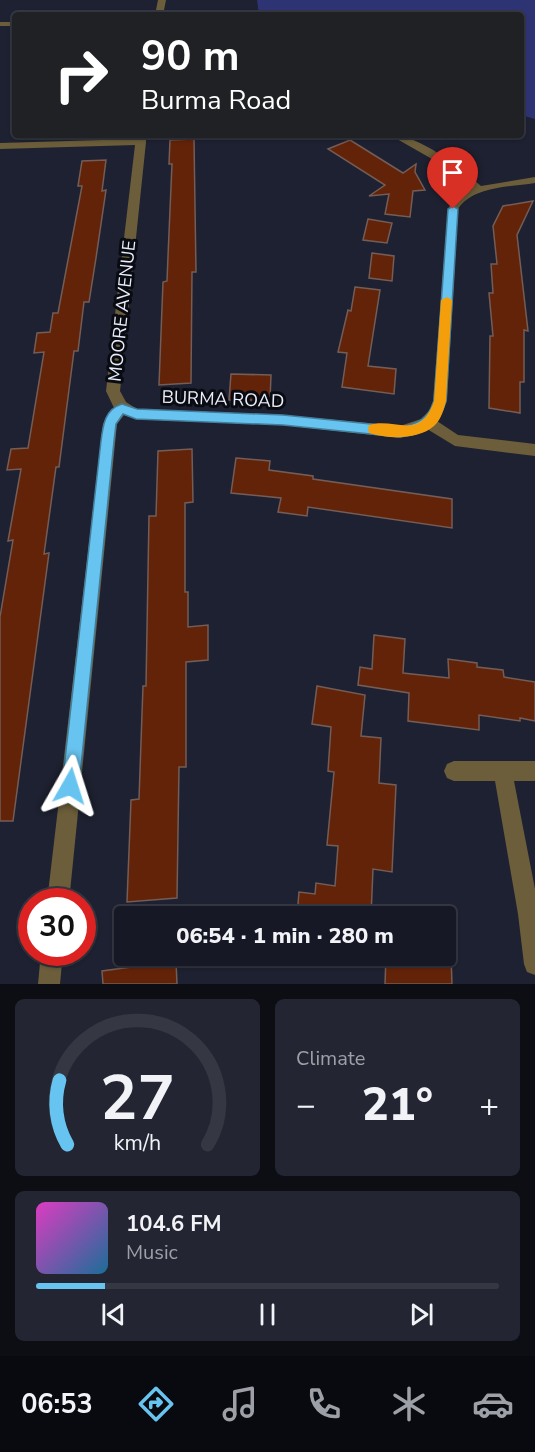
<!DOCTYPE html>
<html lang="en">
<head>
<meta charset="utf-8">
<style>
	body { margin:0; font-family:"Nunito Sans",sans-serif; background:#232632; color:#f1f3f6; height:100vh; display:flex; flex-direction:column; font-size:22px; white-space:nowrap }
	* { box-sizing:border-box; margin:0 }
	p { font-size:20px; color:#9ea0a7 }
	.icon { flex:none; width:33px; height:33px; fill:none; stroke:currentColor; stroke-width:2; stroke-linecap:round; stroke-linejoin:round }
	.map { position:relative; height:984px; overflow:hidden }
	.panel { display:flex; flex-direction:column; gap:15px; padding:15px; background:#0c0e14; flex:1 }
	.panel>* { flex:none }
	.banner { position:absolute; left:12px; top:12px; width:512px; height:126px; border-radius:6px; box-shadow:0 2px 4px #0004,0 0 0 2px #353842; background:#202124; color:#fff; overflow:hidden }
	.speed { position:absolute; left:18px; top:888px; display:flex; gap:12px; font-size:30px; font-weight:700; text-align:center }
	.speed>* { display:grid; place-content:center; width:78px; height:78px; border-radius:50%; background:#161925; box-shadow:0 2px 4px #0004,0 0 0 2px #353842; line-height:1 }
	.speed .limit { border:9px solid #d22; background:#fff; color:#111 }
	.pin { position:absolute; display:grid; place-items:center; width:51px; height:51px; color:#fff; margin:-62px -26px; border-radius:50% 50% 50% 0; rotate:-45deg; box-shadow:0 0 6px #0007 }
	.pin .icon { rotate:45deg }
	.me { position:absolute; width:66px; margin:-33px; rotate:6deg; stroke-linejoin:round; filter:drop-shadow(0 0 4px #0008) }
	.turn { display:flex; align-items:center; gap:21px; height:126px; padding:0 30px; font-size:27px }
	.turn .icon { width:78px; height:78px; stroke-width:2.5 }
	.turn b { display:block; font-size:42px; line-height:51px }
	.big { font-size:45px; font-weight:800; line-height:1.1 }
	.panel .widget { flex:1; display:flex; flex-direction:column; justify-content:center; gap:9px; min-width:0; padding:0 21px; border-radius:9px; background:#232632 }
	.panel .dial { align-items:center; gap:0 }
	.dial svg { height:156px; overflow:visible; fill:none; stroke:#353842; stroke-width:7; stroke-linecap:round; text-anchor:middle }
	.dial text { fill:#f1f3f6; stroke:none }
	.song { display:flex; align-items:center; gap:18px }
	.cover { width:72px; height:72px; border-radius:9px; background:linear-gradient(135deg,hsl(310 70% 55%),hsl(200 70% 35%)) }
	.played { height:6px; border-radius:3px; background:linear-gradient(90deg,#67c4f0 15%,#353842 15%) }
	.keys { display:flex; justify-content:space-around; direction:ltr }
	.heat { display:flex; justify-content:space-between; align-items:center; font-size:33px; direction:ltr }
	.panel .tiles { flex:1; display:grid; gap:15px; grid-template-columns:1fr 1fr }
	.widget:last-child { grid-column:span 2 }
	.trip { position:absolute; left:114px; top:906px; width:342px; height:60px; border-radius:6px; background:#161925; box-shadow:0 2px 4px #0004,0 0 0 2px #353842; font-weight:800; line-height:60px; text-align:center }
	.tabs { display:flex; height:96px; justify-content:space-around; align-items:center; background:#090a0f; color:#9ea0a7 }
	.tabs .icon { width:42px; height:42px }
	.tabs .current { color:#67c4f0 }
	.tabs b { font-size:27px; color:#f1f3f6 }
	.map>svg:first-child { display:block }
	.green { fill:#2e3374 }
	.building { fill:#632309; stroke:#735d56; stroke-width:1.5 }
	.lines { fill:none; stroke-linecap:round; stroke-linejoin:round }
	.minor { fill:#6c5e3a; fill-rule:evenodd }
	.route { fill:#67c4f0; stroke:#437f9c; stroke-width:1.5 }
	.slow { fill:#f59e0b }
	.labels { text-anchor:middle; stroke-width:6; stroke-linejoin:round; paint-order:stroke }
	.street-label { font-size:18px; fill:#ebeef9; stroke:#090b12 }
</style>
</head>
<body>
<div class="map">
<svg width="535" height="984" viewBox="0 0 535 984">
	<rect width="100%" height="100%" fill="#1e2131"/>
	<path class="green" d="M257,0H535V119L521,115L520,15H259Z"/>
	<g class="building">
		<path d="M194,139L196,272H192L191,383L159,385L163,282L167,281L168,256L172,164H169L170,140Z"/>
		<path d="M350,140L403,173L416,164L415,172L425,190L413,191L410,217L385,214L389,194L369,196L385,185L328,149Z"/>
		<path d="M106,160L102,191L106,190L96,258L89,302H84L78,351H74L59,467H56L44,554L49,553L13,821H0V617L13,540L8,541L21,469L7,470L11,449L28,448L44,352L34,353L37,333L50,332L53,313H58L82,186H78L82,161Z"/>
		<path d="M533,201L517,235L528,331L524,330V382H520V413L489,408L490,336H493L489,293H493L491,264H497L493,226L503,206Z"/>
		<path d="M368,219L392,223L387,243L363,240Z"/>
		<path d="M372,253L394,256L392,281L369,278Z"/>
		<path d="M355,287L380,290L368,366L396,369L394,394L342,387L347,353L338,352L348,310L351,311Z"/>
		<path d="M231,374L271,375L270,400H229Z"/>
		<path d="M192,449L193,502L185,503V592H188V627L208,625V660L186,662V767H179L177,898L127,902L131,800L139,799L143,686H146L149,516H156L158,451Z"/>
		<path d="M236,458L270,461L269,470L313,476V479L452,499V528L308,507L307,516L278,512L281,498L231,493Z"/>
		<path d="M374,635L405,639L403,673L449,678L448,659L477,663V667L503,670L504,677L535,682V721L520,718V721L479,715V730L408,721L409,693L358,685L360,667L372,669Z"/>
		<path d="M317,686L365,695L361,736L381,738L379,783L396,785L392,872L373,869L371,916H297L299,892L315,894L316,883L335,886L338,846L327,845L334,772L328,771L331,727L312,724Z"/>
		<path d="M386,956H451L452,984H385Z"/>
		<path d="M176,961L177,984H103L102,971Z"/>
	</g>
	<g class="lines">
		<g class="minor">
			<path d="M158,0H166L163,15H155Z"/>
			<rect x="0" y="22" width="15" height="4"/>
			<path d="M136,135H146V142L120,391L126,402L137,409L283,415L400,426L421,419L429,411L433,401L448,209L454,199L472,189L446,167L390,135C420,135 459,167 481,186L535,177V183C510,187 473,186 458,209L447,401L437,421L458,435L535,444V456L455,446L427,429L400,438L283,425L136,419L124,415L117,424L69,902H47L103,424L114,408L106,391L135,145L0,149V143L136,139Z"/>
			<path d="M454,761H535V781H514L535,889V975L527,972L524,964L518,914L495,781H454L447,778L444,771L447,764Z"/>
			<path d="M41,952H63L60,984H38Z"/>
		</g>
	</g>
	<path class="route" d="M453,206L458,209L446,401C438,428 427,433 400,437L283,425L136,419L123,414L116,424L114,441L79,786L77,793L70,795L64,793L62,786L101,441C103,425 105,409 122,404L137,409L283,415L400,427C418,424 428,419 434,401L448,209Z"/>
	<path class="slow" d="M447,297L452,300L446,401C444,409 441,420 434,426C418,440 388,439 369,433L368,429L369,425C395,417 420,442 434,401L441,300Z"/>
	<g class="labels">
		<g class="street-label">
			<text transform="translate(122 311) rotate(-84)" y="6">MOORE AVENUE</text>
			<text transform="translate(223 399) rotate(2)" y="6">BURMA ROAD</text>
		</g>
	</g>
</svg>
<div class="speed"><div class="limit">30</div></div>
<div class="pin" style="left:453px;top:209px;background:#d93025"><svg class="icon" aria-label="arrive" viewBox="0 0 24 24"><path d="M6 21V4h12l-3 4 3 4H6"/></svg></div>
<svg class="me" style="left:70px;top:786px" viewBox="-20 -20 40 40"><path d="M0-17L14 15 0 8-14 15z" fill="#67c4f0" stroke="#fff" stroke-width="4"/></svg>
<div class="trip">06:54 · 1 min · 280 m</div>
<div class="banner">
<div class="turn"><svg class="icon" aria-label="right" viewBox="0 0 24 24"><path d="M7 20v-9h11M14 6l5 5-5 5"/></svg><div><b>90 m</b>Burma Road</div></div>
</div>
</div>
<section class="panel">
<div class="tiles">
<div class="widget dial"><svg viewBox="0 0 100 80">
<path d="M14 69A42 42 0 1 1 86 69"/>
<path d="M14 69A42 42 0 0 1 10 36" stroke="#67c4f0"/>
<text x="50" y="56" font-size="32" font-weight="700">27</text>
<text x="50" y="72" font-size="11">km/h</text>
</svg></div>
<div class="widget"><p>Climate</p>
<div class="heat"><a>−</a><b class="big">21°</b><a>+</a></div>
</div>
<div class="widget">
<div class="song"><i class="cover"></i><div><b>104.6 FM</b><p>Music</p></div></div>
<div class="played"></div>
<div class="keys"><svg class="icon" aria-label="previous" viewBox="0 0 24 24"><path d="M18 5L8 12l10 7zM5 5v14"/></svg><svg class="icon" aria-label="pause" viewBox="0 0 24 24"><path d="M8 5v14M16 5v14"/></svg><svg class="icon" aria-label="next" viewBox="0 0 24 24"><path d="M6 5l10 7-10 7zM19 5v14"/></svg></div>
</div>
</div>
</section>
<nav class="tabs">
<b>06:53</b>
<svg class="icon current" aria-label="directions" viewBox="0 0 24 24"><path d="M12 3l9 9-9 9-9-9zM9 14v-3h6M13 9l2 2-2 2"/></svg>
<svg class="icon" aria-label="music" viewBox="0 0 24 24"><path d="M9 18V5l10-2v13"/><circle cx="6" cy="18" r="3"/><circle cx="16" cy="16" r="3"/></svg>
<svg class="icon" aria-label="phone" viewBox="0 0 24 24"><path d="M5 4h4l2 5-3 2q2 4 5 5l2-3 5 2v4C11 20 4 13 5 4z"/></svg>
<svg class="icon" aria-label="climate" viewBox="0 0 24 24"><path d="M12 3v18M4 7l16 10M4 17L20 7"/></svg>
<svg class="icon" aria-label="car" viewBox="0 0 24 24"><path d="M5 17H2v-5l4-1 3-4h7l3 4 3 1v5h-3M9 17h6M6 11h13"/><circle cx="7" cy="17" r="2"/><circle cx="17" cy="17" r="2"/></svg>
</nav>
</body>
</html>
